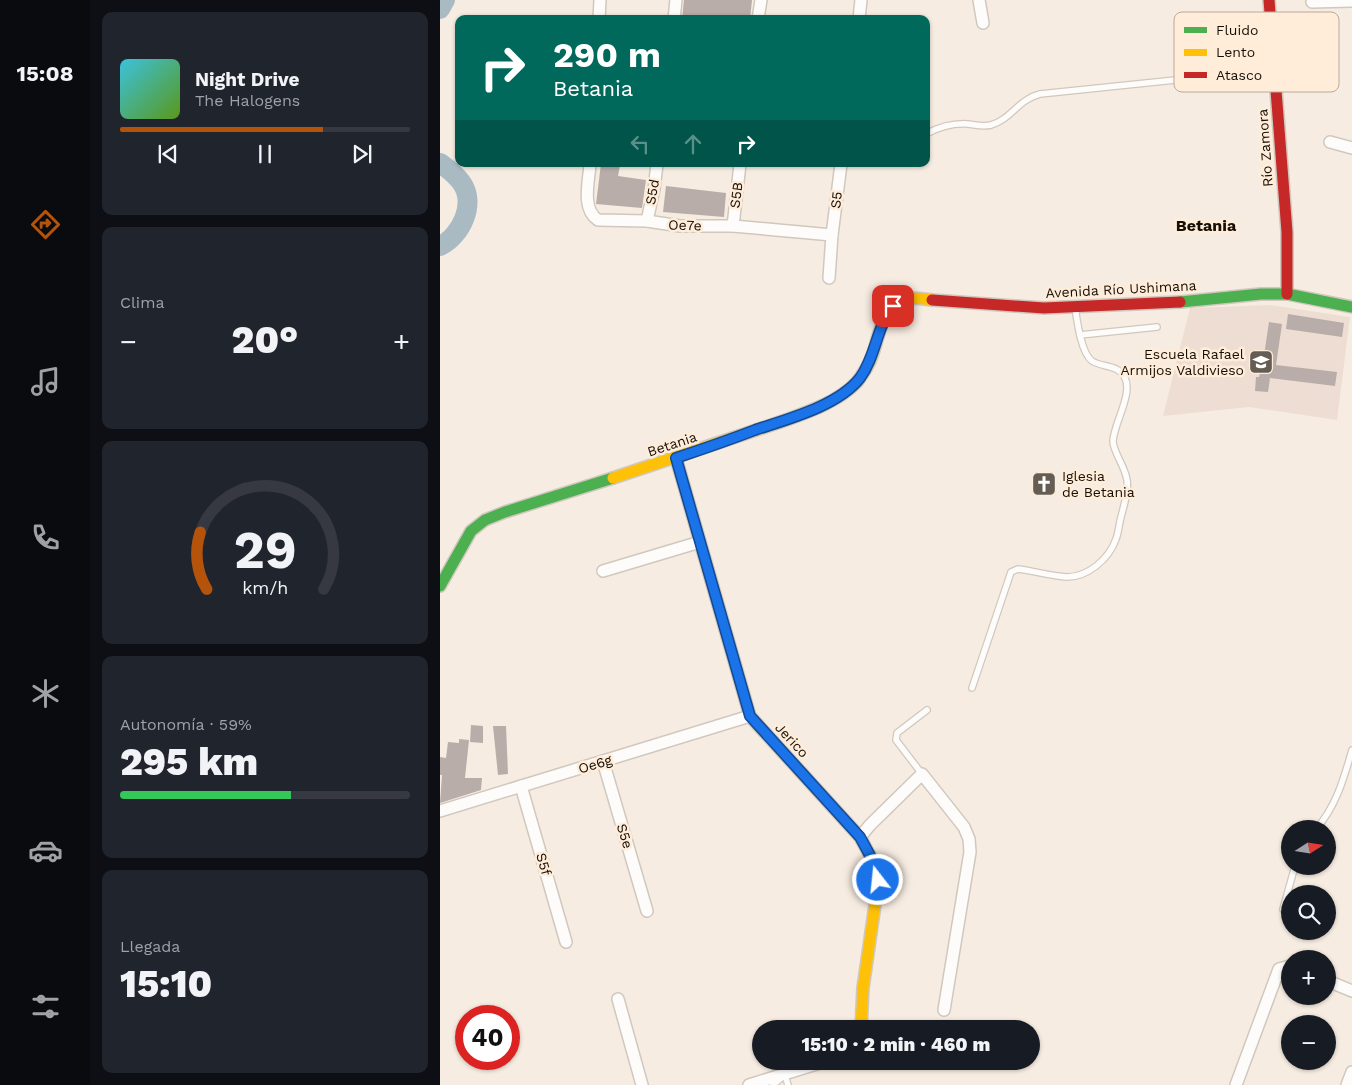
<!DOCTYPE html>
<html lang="es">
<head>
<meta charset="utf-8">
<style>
	body { margin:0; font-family:"Work Sans",sans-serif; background:#20242c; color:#f1f3f6; height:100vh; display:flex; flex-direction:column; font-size:19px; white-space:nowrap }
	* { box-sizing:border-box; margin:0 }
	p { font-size:16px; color:#9ea1a6 }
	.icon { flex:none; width:28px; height:28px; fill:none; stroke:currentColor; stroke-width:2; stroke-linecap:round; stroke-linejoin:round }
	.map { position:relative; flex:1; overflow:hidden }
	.side { display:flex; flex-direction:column; gap:12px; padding:12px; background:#0d0f14; width:350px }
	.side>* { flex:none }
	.top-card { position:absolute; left:15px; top:15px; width:475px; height:152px; border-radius:10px; box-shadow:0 1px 4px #0004; background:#00695c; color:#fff; overflow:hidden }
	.needle { width:32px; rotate:78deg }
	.buttons { position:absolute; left:841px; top:820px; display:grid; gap:10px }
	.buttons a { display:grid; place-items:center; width:55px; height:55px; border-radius:50%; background:#171b24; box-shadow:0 1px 4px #0004; font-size:25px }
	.speed { position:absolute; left:15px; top:1005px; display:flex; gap:10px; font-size:25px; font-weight:700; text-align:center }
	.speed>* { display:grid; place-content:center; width:65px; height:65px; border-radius:50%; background:#171b24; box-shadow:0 1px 4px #0004; line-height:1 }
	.speed .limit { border:8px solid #d22; background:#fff; color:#111 }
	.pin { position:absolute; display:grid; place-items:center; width:42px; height:42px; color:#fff; margin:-21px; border-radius:10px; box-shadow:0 2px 8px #0006 }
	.me { position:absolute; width:55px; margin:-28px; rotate:344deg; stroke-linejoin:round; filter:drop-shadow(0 0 4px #0008) }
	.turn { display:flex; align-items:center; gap:18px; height:105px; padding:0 15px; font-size:22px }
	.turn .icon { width:65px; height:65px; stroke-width:2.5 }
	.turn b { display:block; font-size:35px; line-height:42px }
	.lanes { display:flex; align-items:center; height:48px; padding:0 15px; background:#0003; justify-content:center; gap:25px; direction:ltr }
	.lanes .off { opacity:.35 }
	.big { font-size:38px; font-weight:800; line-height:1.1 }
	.side .card { flex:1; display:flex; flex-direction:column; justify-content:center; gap:8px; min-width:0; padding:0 18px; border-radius:10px; background:#20242c }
	.side .dial { align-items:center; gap:0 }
	.dial svg { height:130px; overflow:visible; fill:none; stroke:#363941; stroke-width:7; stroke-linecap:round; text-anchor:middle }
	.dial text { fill:#f1f3f6; stroke:none }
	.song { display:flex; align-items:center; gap:15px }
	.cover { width:60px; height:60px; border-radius:8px; background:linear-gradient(135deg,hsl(190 70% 55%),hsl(90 70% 35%)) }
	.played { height:5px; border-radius:2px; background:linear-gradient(90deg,#b45309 70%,#363941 70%) }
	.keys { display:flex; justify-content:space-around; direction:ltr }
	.heat { display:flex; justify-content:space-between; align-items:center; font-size:28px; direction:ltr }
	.charge { height:8px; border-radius:4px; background:linear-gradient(90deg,#34c759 59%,#363941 0) }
	.trip { position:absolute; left:312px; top:1020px; width:288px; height:50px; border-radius:25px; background:#171b24; box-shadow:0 1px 4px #0004; font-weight:800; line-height:50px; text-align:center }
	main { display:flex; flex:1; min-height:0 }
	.tab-bar { display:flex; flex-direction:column; width:90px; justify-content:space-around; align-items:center; background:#090b0e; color:#9ea1a6 }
	.tab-bar .icon { width:35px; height:35px }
	.tab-bar .selected { color:#b45309 }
	.tab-bar b { font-size:22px; color:#f1f3f6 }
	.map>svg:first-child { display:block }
	.education { fill:#eeddd2 }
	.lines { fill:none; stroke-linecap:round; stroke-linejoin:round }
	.river { stroke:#a9bac3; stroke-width:20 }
	.building { fill:#b8ada9 }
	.lane-casing { stroke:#d0c8be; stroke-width:8 }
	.street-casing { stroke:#d0c8be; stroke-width:14 }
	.fast-casing { stroke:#d0c8be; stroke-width:14 }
	.slow-casing { stroke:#d0c8be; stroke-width:14 }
	.jam-casing { stroke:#d0c8be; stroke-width:14 }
	.lane { stroke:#fefcfa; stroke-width:5.5 }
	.street { stroke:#fefcfa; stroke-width:11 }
	.fast { stroke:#4caf50; stroke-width:11 }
	.slow { stroke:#ffc107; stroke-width:11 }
	.jam { stroke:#c62828; stroke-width:11 }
	.route-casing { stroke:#114b97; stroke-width:12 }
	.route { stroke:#1a73e8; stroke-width:9 }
	.labels { text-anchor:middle; stroke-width:5; stroke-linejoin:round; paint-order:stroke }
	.street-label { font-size:14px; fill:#160f07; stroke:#ffedd9 }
	.poi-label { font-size:14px; fill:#160f07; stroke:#ffedd9; text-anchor:end }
	.quarter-label { font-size:16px; font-weight:bold; fill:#160f07; stroke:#ffedd9 }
	.key { fill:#ffedd9; stroke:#b9aa9a; stroke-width:1 }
	.key-label { font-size:14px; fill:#160f07 }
</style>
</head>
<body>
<main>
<nav class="tab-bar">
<b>15:08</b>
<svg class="icon selected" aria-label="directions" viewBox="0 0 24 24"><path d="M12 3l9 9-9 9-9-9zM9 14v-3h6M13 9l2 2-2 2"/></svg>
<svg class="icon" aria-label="music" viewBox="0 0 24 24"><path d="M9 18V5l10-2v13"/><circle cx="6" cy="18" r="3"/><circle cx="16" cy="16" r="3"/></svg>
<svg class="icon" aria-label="phone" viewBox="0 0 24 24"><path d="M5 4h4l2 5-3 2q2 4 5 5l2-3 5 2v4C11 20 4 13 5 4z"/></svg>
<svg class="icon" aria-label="climate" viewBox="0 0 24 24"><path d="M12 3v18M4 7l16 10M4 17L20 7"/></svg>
<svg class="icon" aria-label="car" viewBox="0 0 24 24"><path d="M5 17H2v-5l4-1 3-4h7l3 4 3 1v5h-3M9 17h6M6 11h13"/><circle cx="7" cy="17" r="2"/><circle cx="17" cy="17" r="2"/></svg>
<svg class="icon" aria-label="filters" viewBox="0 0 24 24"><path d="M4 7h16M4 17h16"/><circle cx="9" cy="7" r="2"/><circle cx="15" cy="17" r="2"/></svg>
</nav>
<section class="side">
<div class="card">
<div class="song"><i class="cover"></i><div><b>Night Drive</b><p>The Halogens</p></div></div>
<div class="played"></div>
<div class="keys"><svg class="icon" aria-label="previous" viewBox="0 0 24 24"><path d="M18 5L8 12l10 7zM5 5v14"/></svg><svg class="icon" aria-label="pause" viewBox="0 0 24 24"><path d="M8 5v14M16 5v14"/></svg><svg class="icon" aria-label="next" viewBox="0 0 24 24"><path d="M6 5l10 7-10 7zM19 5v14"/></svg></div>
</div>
<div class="card"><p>Clima</p>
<div class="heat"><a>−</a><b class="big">20°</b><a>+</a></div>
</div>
<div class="card dial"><svg viewBox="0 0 100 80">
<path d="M14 69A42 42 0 1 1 86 69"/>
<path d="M14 69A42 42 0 0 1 10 34" stroke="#b45309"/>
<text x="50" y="56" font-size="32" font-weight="700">29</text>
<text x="50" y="72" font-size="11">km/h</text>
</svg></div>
<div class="card"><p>Autonomía · 59%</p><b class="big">295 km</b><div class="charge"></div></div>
<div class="card"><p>Llegada</p><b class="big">15:10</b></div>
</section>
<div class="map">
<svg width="912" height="1085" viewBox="0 0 912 1085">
	<rect width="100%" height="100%" fill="#f7ece1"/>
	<path class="education" d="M830,305L910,317L897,420L809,407L723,416L750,308Z"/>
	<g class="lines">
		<g class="river">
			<path d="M0,9L5,0"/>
			<path d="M0,163C7,168 16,175 21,182C37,203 21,236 0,246"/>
		</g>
	</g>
	<g class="building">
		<path d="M244,0H312L310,19H242Z"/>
		<path d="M161,164L180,165L178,176L206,180L202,208L156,204Z"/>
		<path d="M226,186L286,193L284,217L223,212Z"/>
		<path d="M848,314L904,323L902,337L846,329Z"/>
		<path d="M829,322L842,324L836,365L897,372L895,386L830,378L828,392L815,391L816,377H819L823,362Z"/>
		<path d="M31,725L43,726V743L30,742Z"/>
		<path d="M53,726H66L68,774L58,775Z"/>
		<path d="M19,739L29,740L25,778H42L41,790L0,803L2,775H0V757L6,758L8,742L19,743Z"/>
	</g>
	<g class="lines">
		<defs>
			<g id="lane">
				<path d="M486,134C499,127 513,123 528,124C536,125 543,127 551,125C570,120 579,99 600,94L833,70"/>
				<path d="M640,335L717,327"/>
				<path d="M532,688L571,572L578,569C594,571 611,576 627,577C648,577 669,559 676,539C678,534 679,527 680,521C683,508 689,492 687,480C685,466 673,452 673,441C674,423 693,394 685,378C678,364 663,368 652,361C641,353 637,321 635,307"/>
				<path d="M482,774L456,740L457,733L487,710"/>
				<path d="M876,829C896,807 904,778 912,750"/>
				<path d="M843,909L855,866"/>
				<path d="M333,1085L345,1075L348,1085"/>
			</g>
			<g id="street">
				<path d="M539,0L543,23"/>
				<path d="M872,2L912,1"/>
				<path d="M159,19L160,0"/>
				<path d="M234,19L236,0"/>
				<path d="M318,19L321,0"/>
				<path d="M419,19L421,0"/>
				<path d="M890,142L912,148"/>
				<path d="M150,164C149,181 141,209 158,220L207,221L240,226H293L392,235"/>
				<path d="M207,221L214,189L217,164"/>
				<path d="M293,226L300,164"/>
				<path d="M389,278L392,235L401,164"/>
				<path d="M163,571L260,542"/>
				<path d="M163,761L207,911"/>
				<path d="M81,786L126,942"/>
				<path d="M0,811L310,716"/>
				<path d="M420,837L430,825L482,774L524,827L529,839L530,852L504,1010"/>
				<path d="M888,981L912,991"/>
				<path d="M178,999L202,1085"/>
				<path d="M309,1085L386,1061"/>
				<path d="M796,1085L839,969L850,966"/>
				<path d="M907,1085L912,1072"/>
			</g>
			<g id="fast">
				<path d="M740,302L821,294H847L912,307"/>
				<path d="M0,586L31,531L45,520L65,512L173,478"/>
				<path d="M318,725L420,837L434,863L437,872L438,884"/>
			</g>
			<g id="slow">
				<path d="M236,458L310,716L318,725"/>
				<path d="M173,478L343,421C368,412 398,402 417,382C423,374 429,365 432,356C439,337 442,305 465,299C474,297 484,299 492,300"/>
				<path d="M421,1029L423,988L438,884"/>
			</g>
			<g id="jam">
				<path d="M829,0L847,232V294"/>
				<path d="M492,300L604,308L740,302"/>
			</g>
		</defs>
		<use href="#lane" class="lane-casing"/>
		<use href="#street" class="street-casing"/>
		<use href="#fast" class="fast-casing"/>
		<use href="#slow" class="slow-casing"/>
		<use href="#jam" class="jam-casing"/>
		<use href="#lane" class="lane"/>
		<use href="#street" class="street"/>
		<use href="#fast" class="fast"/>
		<use href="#slow" class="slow"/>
		<use href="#jam" class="jam"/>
	</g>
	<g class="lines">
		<defs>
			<path id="route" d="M438,880L436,870L433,861L420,837L310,716L236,458C263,449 289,440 315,430C348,419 398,406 420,378C436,356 436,328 453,306"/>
		</defs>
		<use href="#route" class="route-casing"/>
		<use href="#route" class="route"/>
	</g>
	<defs>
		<symbol id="school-square" viewBox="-11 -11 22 22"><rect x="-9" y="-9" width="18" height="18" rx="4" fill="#655c53" stroke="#ffedd9"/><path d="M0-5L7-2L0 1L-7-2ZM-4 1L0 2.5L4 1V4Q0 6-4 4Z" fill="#fff"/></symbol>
		<symbol id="church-square" viewBox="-11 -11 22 22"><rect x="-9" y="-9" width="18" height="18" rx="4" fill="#655c53" stroke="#ffedd9"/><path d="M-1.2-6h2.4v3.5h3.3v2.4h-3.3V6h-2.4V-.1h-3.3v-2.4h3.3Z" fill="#fff"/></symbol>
	</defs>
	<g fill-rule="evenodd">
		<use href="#school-square" x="807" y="348" width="28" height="28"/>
		<use href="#church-square" x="590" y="470" width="28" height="28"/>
	</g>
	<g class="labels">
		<g class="street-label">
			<text transform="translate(825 148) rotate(-94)" y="5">Río Zamora</text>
			<text transform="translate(212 192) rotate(-80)" y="5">S5d</text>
			<text transform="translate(296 195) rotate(-83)" y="5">S5B</text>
			<text transform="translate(396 200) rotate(-83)" y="5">S5</text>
			<text transform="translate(245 225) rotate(2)" y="5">Oe7e</text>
			<text transform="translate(681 289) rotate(-3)" y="5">Avenida Río Ushimana</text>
			<text transform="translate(232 444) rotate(-18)" y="5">Betania</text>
			<text transform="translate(352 740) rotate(47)" y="5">Jerico</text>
			<text transform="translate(155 764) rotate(-17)" y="5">Oe6g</text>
			<text transform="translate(185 836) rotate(73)" y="5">S5e</text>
			<text transform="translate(104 864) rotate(74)" y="5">S5f</text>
		</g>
		<g class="poi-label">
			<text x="804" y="359">Escuela Rafael<tspan x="804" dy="16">Armijos Valdivieso</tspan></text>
			<text x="622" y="481" text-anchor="start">Iglesia<tspan x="622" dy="16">de Betania</tspan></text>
		</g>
		<g class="quarter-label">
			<text x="766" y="231">Betania</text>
		</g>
	</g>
	<rect x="734" y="12" width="165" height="80" rx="8" class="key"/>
	<rect x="744" y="27" width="23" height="6" fill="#4caf50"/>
	<rect x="744" y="49" width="23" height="7" fill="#ffc107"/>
	<rect x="744" y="72" width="23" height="6" fill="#c62828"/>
	<g class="key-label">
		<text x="776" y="35">Fluido</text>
		<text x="776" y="57">Lento</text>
		<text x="776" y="80">Atasco</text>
	</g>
</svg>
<div class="buttons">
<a><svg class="needle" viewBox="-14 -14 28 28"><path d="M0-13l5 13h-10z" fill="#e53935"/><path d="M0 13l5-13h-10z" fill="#9ea1a6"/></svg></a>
<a><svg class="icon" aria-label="search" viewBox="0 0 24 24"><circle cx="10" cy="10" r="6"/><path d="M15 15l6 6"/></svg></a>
<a>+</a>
<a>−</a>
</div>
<div class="speed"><div class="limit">40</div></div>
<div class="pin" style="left:453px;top:306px;background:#d93025"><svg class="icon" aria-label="arrive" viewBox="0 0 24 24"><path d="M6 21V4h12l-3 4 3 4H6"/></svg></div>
<svg class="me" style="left:438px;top:880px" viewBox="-20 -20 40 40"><circle r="17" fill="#1a73e8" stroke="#fff" stroke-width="3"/><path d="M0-11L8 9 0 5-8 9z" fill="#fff"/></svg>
<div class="trip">15:10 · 2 min · 460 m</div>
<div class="top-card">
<div class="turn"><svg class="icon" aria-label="right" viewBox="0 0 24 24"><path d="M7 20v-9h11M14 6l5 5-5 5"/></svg><div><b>290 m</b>Betania</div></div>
<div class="lanes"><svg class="icon off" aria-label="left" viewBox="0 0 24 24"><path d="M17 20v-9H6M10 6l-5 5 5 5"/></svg><svg class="icon off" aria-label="ahead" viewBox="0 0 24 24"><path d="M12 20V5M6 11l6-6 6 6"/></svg><svg class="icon" aria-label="right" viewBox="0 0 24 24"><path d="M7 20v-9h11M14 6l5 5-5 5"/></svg></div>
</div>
</div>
</main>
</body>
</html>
